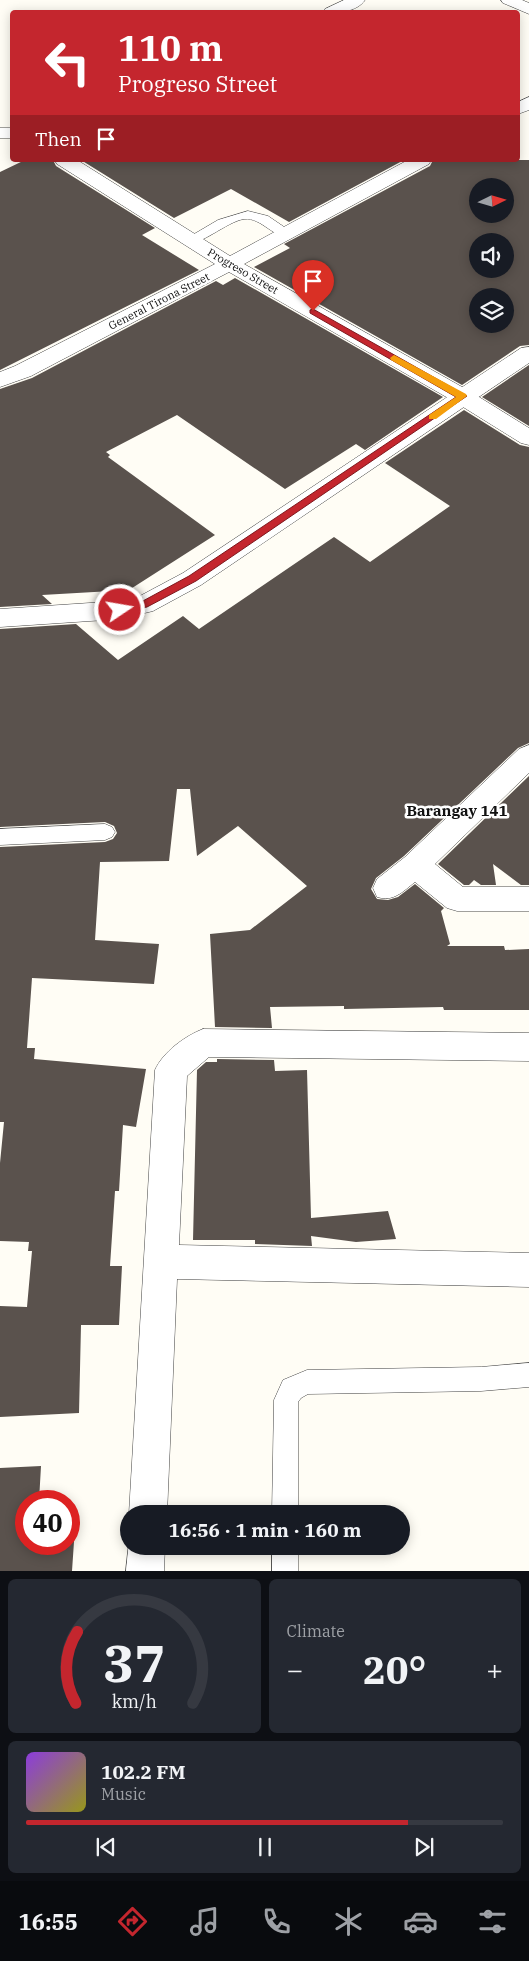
<!DOCTYPE html>
<html lang="en">
<head>
<meta charset="utf-8">
<style>
	body { margin:0; font-family:"IBM Plex Serif",serif; background:#242831; color:#f1f3f6; height:100vh; display:flex; flex-direction:column; font-size:19px; white-space:nowrap }
	* { box-sizing:border-box; margin:0 }
	p { font-size:16px; color:#9ea1a6 }
	.icon { flex:none; width:28px; height:28px; fill:none; stroke:currentColor; stroke-width:2; stroke-linecap:round; stroke-linejoin:round }
	.map { position:relative; height:1571px; overflow:hidden }
	.details { display:flex; flex-direction:column; gap:8px; padding:8px; background:#0d0f14; flex:1 }
	.details>* { flex:none }
	.guide { position:absolute; left:10px; top:10px; width:510px; height:152px; border-radius:5px; box-shadow:0 2px 12px #0003; background:#c4262e; color:#fff; overflow:hidden }
	.needle { width:32px; rotate:85deg }
	.buttons { position:absolute; left:469px; top:178px; display:grid; gap:10px }
	.buttons a { display:grid; place-items:center; width:45px; height:45px; border-radius:50%; background:#171b24; box-shadow:0 2px 12px #0003; font-size:25px }
	.speed { position:absolute; left:15px; top:1490px; display:flex; gap:10px; font-size:25px; font-weight:700; text-align:center }
	.speed>* { display:grid; place-content:center; width:65px; height:65px; border-radius:50%; background:#171b24; box-shadow:0 2px 12px #0003; line-height:1 }
	.speed .limit { border:8px solid #d22; background:#fff; color:#111 }
	.pin { position:absolute; display:grid; place-items:center; width:42px; height:42px; color:#fff; margin:-51px -21px; border-radius:50% 50% 50% 0; rotate:-45deg; box-shadow:0 0 5px #0007 }
	.pin .icon { rotate:45deg }
	.me { position:absolute; width:55px; margin:-28px; rotate:78deg; stroke-linejoin:round; filter:drop-shadow(0 0 4px #0008) }
	.turn { display:flex; align-items:center; gap:18px; height:105px; padding:0 25px; font-size:22px }
	.turn .icon { width:65px; height:65px; stroke-width:2.5 }
	.turn b { display:block; font-size:35px; line-height:42px }
	.then { display:flex; align-items:center; height:48px; padding:0 25px; background:#0003; gap:10px; font-size:19px }
	.big { font-size:38px; font-weight:700; line-height:1.1 }
	.details .widget { flex:1; display:flex; flex-direction:column; justify-content:center; gap:8px; min-width:0; padding:0 18px; border-radius:8px; background:#242831 }
	.details .dial { align-items:center; gap:0 }
	.dial svg { height:130px; overflow:visible; fill:none; stroke:#363941; stroke-width:7; stroke-linecap:round; text-anchor:middle }
	.dial text { fill:#f1f3f6; stroke:none }
	.song { display:flex; align-items:center; gap:15px }
	.cover { width:60px; height:60px; border-radius:8px; background:linear-gradient(135deg,hsl(270 70% 55%),hsl(60 70% 35%)) }
	.played { height:5px; border-radius:2px; background:linear-gradient(90deg,#c4262e 80%,#363941 80%) }
	.keys { display:flex; justify-content:space-around; direction:ltr }
	.heat { display:flex; justify-content:space-between; align-items:center; font-size:28px; direction:ltr }
	.details .tiles { flex:1; display:grid; gap:8px; grid-template-columns:1fr 1fr }
	.widget:last-child { grid-column:span 2 }
	.trip { position:absolute; left:120px; top:1505px; width:290px; height:50px; border-radius:25px; background:#171b24; box-shadow:0 2px 12px #0003; font-weight:700; line-height:50px; text-align:center }
	.tab-bar { display:flex; height:80px; justify-content:space-around; align-items:center; background:#090b0e; color:#9ea1a6 }
	.tab-bar .icon { width:35px; height:35px }
	.tab-bar .current { color:#c4262e }
	.tab-bar b { font-size:22px; color:#f1f3f6 }
	.map>svg:first-child { display:block }
	.building { fill:#5a524d; fill-rule:evenodd }
	.lines { fill:none; stroke-linecap:round; stroke-linejoin:round }
	.service-casing { stroke:#444; stroke-width:1 }
	.minor-casing { stroke:#444; stroke-width:1 }
	.tertiary-casing { stroke:#444; stroke-width:1 }
	.service { fill:#fff; fill-rule:evenodd }
	.minor { fill:#fff; fill-rule:evenodd }
	.tertiary { fill:#fff; fill-rule:evenodd }
	.route { fill:#c4262e; stroke:#7f191e }
	.slow { fill:#f59e0b }
	.labels { text-anchor:middle; stroke-width:5; stroke-linejoin:round; paint-order:stroke }
	.far-street-label { font-size:11px; fill:#111; stroke:#fff }
	.neighbourhood-label { font-size:15px; font-weight:bold; fill:#111; stroke:#fff }
</style>
</head>
<body>
<div class="map">
<svg width="529" height="1571" viewBox="0 0 529 1571">
	<rect width="100%" height="100%" fill="#fffdf5"/>
	<g class="building">
		<path d="M25,160H53L56,166L155,228L142,235L199,270L0,370V172Z"/>
		<path d="M81,160H404L289,222L231,189L174,218Z"/>
		<path d="M433,160H529V345L520,346L462,385L254,267L290,248L284,244L430,166ZM478,186H505V214H478ZM478,241H505V269H478ZM478,296H505V324H478Z"/>
		<path d="M235,278L443,397L365,450L356,444L285,489L177,415L106,452L110,455L108,457L215,535L129,590L42,595L52,604L0,607V389L32,378L216,281L223,285Z"/>
		<path d="M529,365V426L482,397Z"/>
		<path d="M464,410L520,445L529,447V743L518,748L404,856L376,878L371,889L377,899L388,900L398,897L415,884L444,908L441,911L450,944L447,946H504L505,950L529,949V1010H444L443,1007L344,1009V1006L270,1007L272,1028L215,1027L210,934L250,930L307,886L238,826L197,856L190,789H177L169,861L100,862L95,940L159,944L154,984L32,978L27,1048H35L34,1059L146,1069L136,1127L123,1125L119,1191H115L110,1266H122L119,1325H81L79,1413L0,1417V1306L27,1307L32,1251H28L29,1242L0,1241V1163L4,1122H0V847L105,842L113,839L117,833L114,826L105,822L0,827V629L76,624L118,660L183,616L199,629L334,537L370,562L450,506L385,463Z"/>
		<path d="M529,776V885H521L493,864L496,885H481L474,880L469,885H464L438,864Z"/>
		<path d="M217,1059L274,1060L275,1071L307,1070L311,1218L388,1211L396,1239L356,1242L311,1236L312,1246L255,1244V1240H193L197,1070L206,1062H217Z"/>
		<path d="M41,1466L39,1501H26V1544H69V1527H75L72,1571H0V1468Z"/>
	</g>
	<g class="lines">
		<defs>
			<g id="service">
				<path d="M248,211L268,216L293,233L291,236C274,240 262,217 244,219C226,222 201,246 186,243L184,240L218,220Z"/>
				<path d="M105,824L112,827L115,832L112,837L105,840L0,845V829Z"/>
				<path d="M529,1363V1387L481,1391L308,1394L301,1398L298,1402V1514H272L274,1400L283,1380L307,1370L481,1367Z"/>
				<rect x="272" y="1546" width="26" height="25"/>
			</g>
			<g id="minor">
				<path d="M344,0H365C357,12 336,14 323,12L325,9Z"/>
				<path d="M529,97V110L518,114V102Z"/>
				<rect x="0" y="128" width="12" height="10"/>
				<path d="M55,160H77L230,256L408,160H431L429,164L244,264L471,392L529,428V445L521,443L455,402L229,272L31,376L0,387V372L15,366L215,264L57,164Z"/>
				<path d="M529,745V773L435,864L463,887H529V911H457L447,908L415,882C402,892 394,902 377,897L373,888L377,879L405,857L519,749Z"/>
				<path d="M203,1029L529,1033V1061L209,1057L187,1076L179,1245L529,1253V1287L177,1279L167,1514H129L155,1070C163,1052 185,1036 203,1029Z"/>
				<path d="M129,1541V1546H165L164,1571H126Z"/>
			</g>
			<g id="tertiary">
				<path d="M501,0H522L529,3V14L503,3Z"/>
				<path d="M529,347V363L201,585L153,611L120,619L0,627V609L120,601L138,597L183,573L521,348Z"/>
			</g>
		</defs>
		<use href="#service" class="service-casing"/>
		<use href="#minor" class="minor-casing"/>
		<use href="#tertiary" class="tertiary-casing"/>
		<use href="#service" class="service"/>
		<use href="#minor" class="minor"/>
		<use href="#tertiary" class="tertiary"/>
	</g>
	<path class="route" d="M313,309L467,396L196,581L147,607L120,613L116,612L115,610L116,607L141,602L189,576L456,397L310,313V310Z"/>
	<path class="slow" d="M394,355L466,394L467,396L436,419H429V415L456,397L391,360L390,358Z"/>
	<g class="labels">
		<g class="far-street-label">
			<text transform="translate(243 271) rotate(30)" y="4">Progreso Street</text>
			<text transform="translate(159 301) rotate(-27)" y="4">General Tirona Street</text>
		</g>
		<g class="neighbourhood-label">
			<text x="457" y="816">Barangay 141</text>
		</g>
	</g>
</svg>
<div class="buttons">
<a><svg class="needle" viewBox="-14 -14 28 28"><path d="M0-13l5 13h-10z" fill="#e53935"/><path d="M0 13l5-13h-10z" fill="#9ea1a6"/></svg></a>
<a><svg class="icon" aria-label="sound" viewBox="0 0 24 24"><path d="M4 9h4l5-4v14l-5-4H4zM17 9q2 3 0 6"/></svg></a>
<a><svg class="icon" aria-label="layers" viewBox="0 0 24 24"><path d="M12 4l9 5-9 5-9-5zM3 14l9 5 9-5"/></svg></a>
</div>
<div class="speed"><div class="limit">40</div></div>
<div class="pin" style="left:313px;top:311px;background:#d93025"><svg class="icon" aria-label="arrive" viewBox="0 0 24 24"><path d="M6 21V4h12l-3 4 3 4H6"/></svg></div>
<svg class="me" style="left:120px;top:610px" viewBox="-20 -20 40 40"><circle r="17" fill="#c4262e" stroke="#fff" stroke-width="3"/><path d="M0-11L8 9 0 5-8 9z" fill="#fff"/></svg>
<div class="trip">16:56 · 1 min · 160 m</div>
<div class="guide">
<div class="turn"><svg class="icon" aria-label="left" viewBox="0 0 24 24"><path d="M17 20v-9H6M10 6l-5 5 5 5"/></svg><div><b>110 m</b>Progreso Street</div></div>
<div class="then">Then<svg class="icon" aria-label="arrive" viewBox="0 0 24 24"><path d="M6 21V4h12l-3 4 3 4H6"/></svg></div>
</div>
</div>
<section class="details">
<div class="tiles">
<div class="widget dial"><svg viewBox="0 0 100 80">
<path d="M14 69A42 42 0 1 1 86 69"/>
<path d="M14 69A42 42 0 0 1 15 25" stroke="#c4262e"/>
<text x="50" y="56" font-size="32" font-weight="700">37</text>
<text x="50" y="72" font-size="11">km/h</text>
</svg></div>
<div class="widget"><p>Climate</p>
<div class="heat"><a>−</a><b class="big">20°</b><a>+</a></div>
</div>
<div class="widget">
<div class="song"><i class="cover"></i><div><b>102.2 FM</b><p>Music</p></div></div>
<div class="played"></div>
<div class="keys"><svg class="icon" aria-label="previous" viewBox="0 0 24 24"><path d="M18 5L8 12l10 7zM5 5v14"/></svg><svg class="icon" aria-label="pause" viewBox="0 0 24 24"><path d="M8 5v14M16 5v14"/></svg><svg class="icon" aria-label="next" viewBox="0 0 24 24"><path d="M6 5l10 7-10 7zM19 5v14"/></svg></div>
</div>
</div>
</section>
<nav class="tab-bar">
<b>16:55</b>
<svg class="icon current" aria-label="directions" viewBox="0 0 24 24"><path d="M12 3l9 9-9 9-9-9zM9 14v-3h6M13 9l2 2-2 2"/></svg>
<svg class="icon" aria-label="music" viewBox="0 0 24 24"><path d="M9 18V5l10-2v13"/><circle cx="6" cy="18" r="3"/><circle cx="16" cy="16" r="3"/></svg>
<svg class="icon" aria-label="phone" viewBox="0 0 24 24"><path d="M5 4h4l2 5-3 2q2 4 5 5l2-3 5 2v4C11 20 4 13 5 4z"/></svg>
<svg class="icon" aria-label="climate" viewBox="0 0 24 24"><path d="M12 3v18M4 7l16 10M4 17L20 7"/></svg>
<svg class="icon" aria-label="car" viewBox="0 0 24 24"><path d="M5 17H2v-5l4-1 3-4h7l3 4 3 1v5h-3M9 17h6M6 11h13"/><circle cx="7" cy="17" r="2"/><circle cx="17" cy="17" r="2"/></svg>
<svg class="icon" aria-label="filters" viewBox="0 0 24 24"><path d="M4 7h16M4 17h16"/><circle cx="9" cy="7" r="2"/><circle cx="15" cy="17" r="2"/></svg>
</nav>
</body>
</html>
